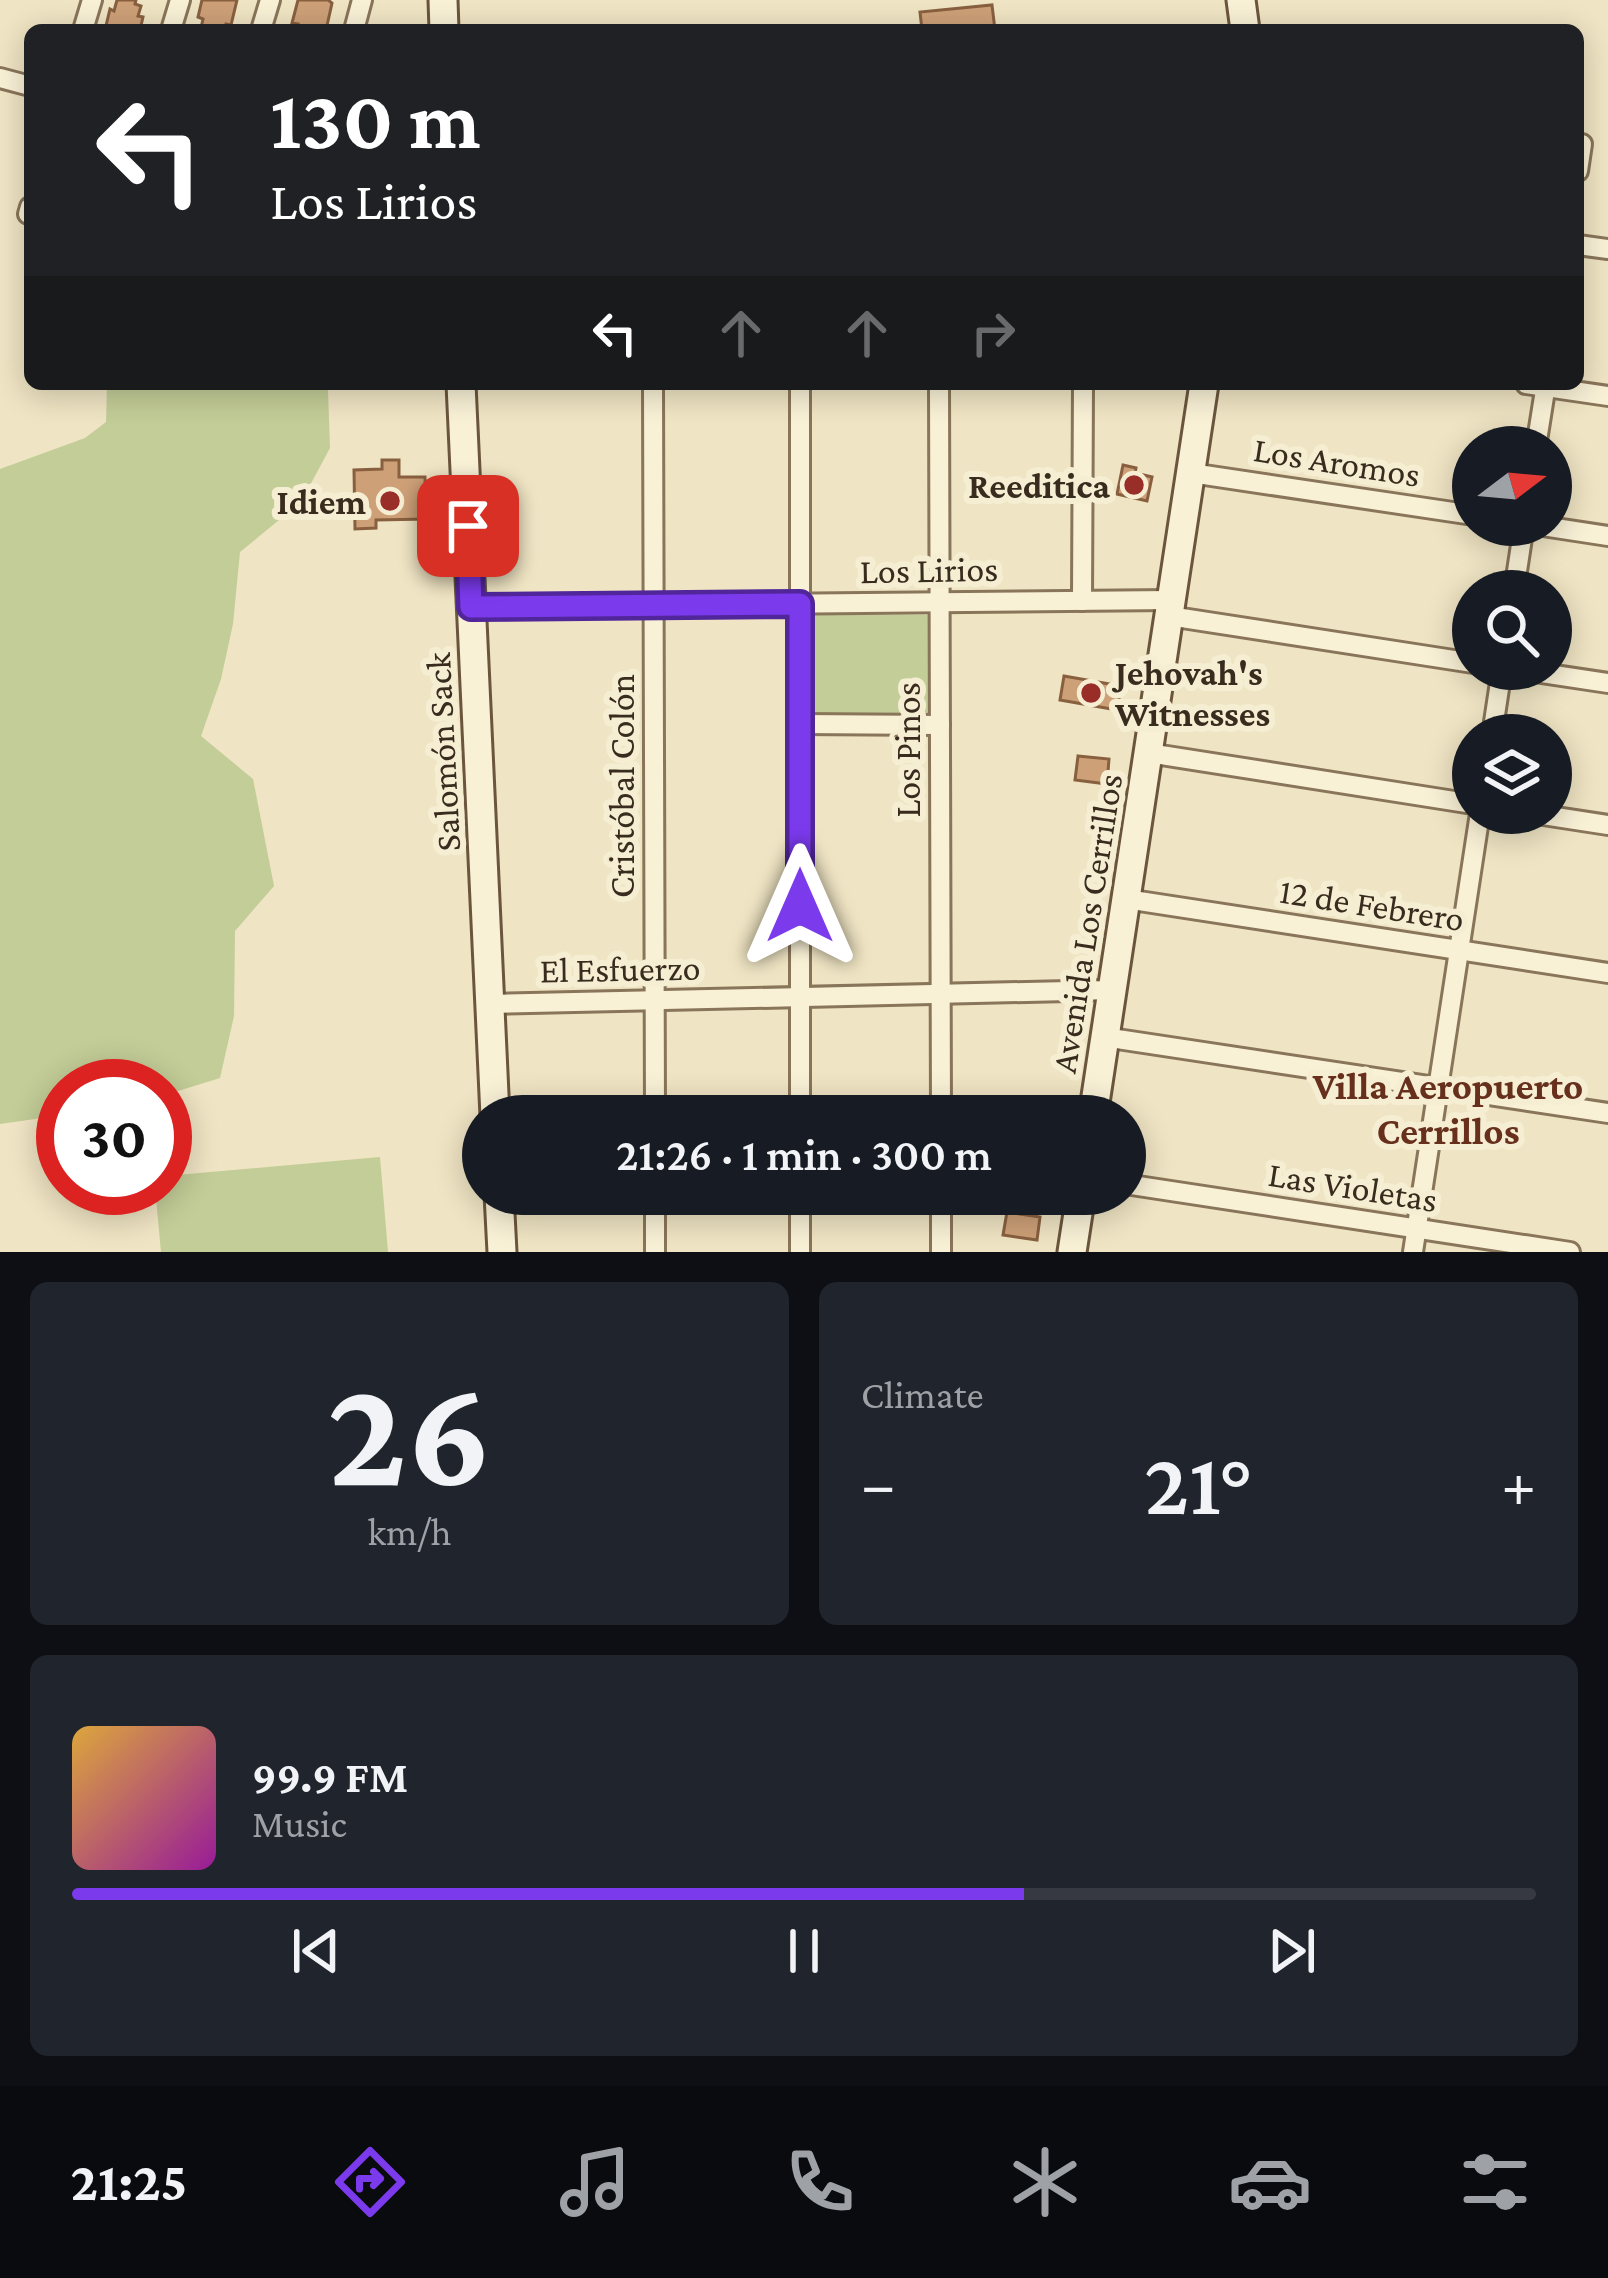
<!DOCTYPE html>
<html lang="en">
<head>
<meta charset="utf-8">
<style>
	body { margin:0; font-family:"Crimson Pro",serif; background:#20242c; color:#f1f3f6; height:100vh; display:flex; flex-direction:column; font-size:45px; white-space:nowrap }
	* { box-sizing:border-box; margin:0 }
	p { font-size:39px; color:#9ea1a6 }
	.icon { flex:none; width:66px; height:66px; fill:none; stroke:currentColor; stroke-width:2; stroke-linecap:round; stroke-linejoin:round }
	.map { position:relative; height:1252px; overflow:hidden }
	.drawer { display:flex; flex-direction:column; gap:30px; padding:30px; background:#0d0f14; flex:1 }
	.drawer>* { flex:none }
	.hud { position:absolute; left:24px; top:24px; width:1560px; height:366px; border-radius:18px; box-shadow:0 6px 30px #0003; background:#202124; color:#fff; overflow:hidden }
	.needle { width:78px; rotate:74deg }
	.controls { position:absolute; left:1452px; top:426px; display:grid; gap:24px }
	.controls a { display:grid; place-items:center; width:120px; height:120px; border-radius:50%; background:#171b24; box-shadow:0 6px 30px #0003; font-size:60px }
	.speed { position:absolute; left:36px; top:1059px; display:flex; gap:24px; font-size:60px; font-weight:700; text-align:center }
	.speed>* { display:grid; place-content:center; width:156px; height:156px; border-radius:50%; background:#171b24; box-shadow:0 6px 30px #0003; line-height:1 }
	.speed .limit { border:18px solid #d22; background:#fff; color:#111 }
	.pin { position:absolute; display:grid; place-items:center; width:102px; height:102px; color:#fff; margin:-51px; border-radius:24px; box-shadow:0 6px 18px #0006 }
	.me { position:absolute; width:132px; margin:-66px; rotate:0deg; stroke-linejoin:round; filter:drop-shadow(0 0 9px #0008) }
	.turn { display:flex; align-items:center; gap:42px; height:252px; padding:0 48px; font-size:54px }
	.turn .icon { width:156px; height:156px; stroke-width:2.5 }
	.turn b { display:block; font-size:84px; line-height:102px }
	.lanes { display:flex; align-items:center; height:114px; padding:0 48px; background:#0003; justify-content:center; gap:60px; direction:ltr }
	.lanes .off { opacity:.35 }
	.big { font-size:90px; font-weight:600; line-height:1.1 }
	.drawer .widget { flex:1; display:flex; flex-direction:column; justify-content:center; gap:18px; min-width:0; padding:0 42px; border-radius:18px; background:#20242c }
	.drawer .dial { align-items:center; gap:0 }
	.dial b { font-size:156px; line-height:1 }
	.song { display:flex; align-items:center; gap:36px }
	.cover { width:144px; height:144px; border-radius:18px; background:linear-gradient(135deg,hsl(40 70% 55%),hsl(300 70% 35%)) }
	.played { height:12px; border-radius:6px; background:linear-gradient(90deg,#7c3aed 65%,#363941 65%) }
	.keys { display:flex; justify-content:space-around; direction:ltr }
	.heat { display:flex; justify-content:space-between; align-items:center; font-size:66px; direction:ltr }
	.drawer .tiles { flex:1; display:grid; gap:30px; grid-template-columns:1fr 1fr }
	.widget:last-child { grid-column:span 2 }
	.trip { position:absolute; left:462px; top:1095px; width:684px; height:120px; border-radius:60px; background:#171b24; box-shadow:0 6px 30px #0003; font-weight:600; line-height:120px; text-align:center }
	.tab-bar { display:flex; height:192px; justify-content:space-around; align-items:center; background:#090b0e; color:#9ea1a6 }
	.tab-bar .icon { width:84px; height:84px }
	.tab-bar .current { color:#7c3aed }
	.tab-bar b { font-size:54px; color:#f1f3f6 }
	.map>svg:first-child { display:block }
	.green { fill:#c3cd97 }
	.building { fill:#cda078; stroke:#88603f; stroke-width:3 }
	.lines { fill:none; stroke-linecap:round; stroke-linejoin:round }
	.street-casing { stroke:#897559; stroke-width:24 }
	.secondary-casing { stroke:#6b563d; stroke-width:33 }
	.street { stroke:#f9f1d6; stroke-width:18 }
	.secondary { stroke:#f9f1d6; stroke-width:27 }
	.route-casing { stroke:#51269a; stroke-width:30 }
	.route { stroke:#7c3aed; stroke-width:21 }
	.poi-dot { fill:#992e29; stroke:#f6eed3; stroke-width:4.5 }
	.labels { text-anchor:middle; stroke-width:12; stroke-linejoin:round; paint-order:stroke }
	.street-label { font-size:36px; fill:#392c1e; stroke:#f6eed3 }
	.poi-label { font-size:36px; font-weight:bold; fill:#392c1e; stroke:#f6eed3; text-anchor:end }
	.neighbourhood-label { font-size:39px; font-weight:bold; fill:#66301d; stroke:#f6eed3 }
</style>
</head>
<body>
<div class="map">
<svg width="1608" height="1252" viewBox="0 0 1608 1252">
	<rect width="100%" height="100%" fill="#efe4c3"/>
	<g class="green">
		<path d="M107,384H313L328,390L330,448L301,502L240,552L233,624L221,679L201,736L253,779L274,886L235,931L234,1016L220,1078L165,1095V1086H63V1115L0,1124V469L85,438L106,422Z"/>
		<path d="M813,615H932V715H814Z"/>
		<path d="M380,1157L388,1252H161L155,1188H165V1176Z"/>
	</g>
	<g class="building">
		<path d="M117,0H136L135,4L141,6L138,16L143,17L140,30H105L110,9L114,11Z"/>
		<path d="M202,0H237L231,25L226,24L224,30L201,28L203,19L198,17Z"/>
		<path d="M298,0H328L332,3L326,30H296L298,24L292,23Z"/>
		<path d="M992,5L995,30H922L920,12Z"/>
		<path d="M382,460H399V477H425L426,519L376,520V528L355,529L354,470L382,469Z"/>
		<path d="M1123,465L1136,468L1135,473L1152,477L1147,501L1117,494Z"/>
		<path d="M1064,676L1121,686L1117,710L1060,700Z"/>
		<path d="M1078,756L1109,759L1107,784L1075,780Z"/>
		<path d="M1020,1097L1067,1104L1065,1116H1017Z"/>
		<path d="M1007,1212L1040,1217L1037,1240L1003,1235Z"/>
	</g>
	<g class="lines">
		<defs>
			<g id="street">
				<path d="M83,30L92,0"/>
				<path d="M171,30L180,0"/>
				<path d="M261,30L270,0"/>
				<path d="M354,30L362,0"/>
				<path d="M0,78L30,86"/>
				<path d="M1578,171L1582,144"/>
				<path d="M28,214L30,207"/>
				<path d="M1578,245L1608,249"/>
				<path d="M653,384L655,1116"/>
				<path d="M939,384L941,1116"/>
				<path d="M1526,384L1608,396"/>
				<path d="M1536,447L1546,384"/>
				<path d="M1191,473L1473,515"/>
				<path d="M1536,525L1608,536"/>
				<path d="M1514,591L1524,525"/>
				<path d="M1082,601L1083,384"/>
				<path d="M471,607L1171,600"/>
				<path d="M1169,616L1473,663"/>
				<path d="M1515,669L1608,683"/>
				<path d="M800,724L940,725"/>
				<path d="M1492,735L1502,669"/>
				<path d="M1148,753L1473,804"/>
				<path d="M1530,813L1608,825"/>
				<path d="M1126,899L1608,973"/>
				<path d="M490,1004L1112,990"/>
				<path d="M1104,1037L1608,1113"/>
				<path d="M495,1114L559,1112"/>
				<path d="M800,1116V384"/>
				<path d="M1125,1184L1570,1252"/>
				<path d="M655,1194V1252"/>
				<path d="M800,1194V1252"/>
				<path d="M941,1194V1252"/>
				<path d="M499,1197L557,1195"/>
				<path d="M1413,1252L1480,813"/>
			</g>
			<g id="secondary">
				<path d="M443,0L444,30"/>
				<path d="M1241,0L1245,30"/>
				<path d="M461,384L495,1116"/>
				<path d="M1093,1116L1204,384"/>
				<path d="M499,1194L502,1252"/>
				<path d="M1072,1252L1081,1194"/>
			</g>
		</defs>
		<use href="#street" class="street-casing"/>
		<use href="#secondary" class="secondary-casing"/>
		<use href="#street" class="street"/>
		<use href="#secondary" class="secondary"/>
	</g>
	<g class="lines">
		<defs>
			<path id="route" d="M468,526L471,607L800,604V906"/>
		</defs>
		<use href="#route" class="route-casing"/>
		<use href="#route" class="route"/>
	</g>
	<g class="poi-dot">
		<circle cx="1134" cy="485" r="12"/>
		<circle cx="390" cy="501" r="12"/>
		<circle cx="1091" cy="693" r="12"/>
	</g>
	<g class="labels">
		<g class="street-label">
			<text transform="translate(1337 461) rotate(9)" y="13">Los Aromos</text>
			<text transform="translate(929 569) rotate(-1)" y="13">Los Lirios</text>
			<text transform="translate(907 750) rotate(-90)" y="13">Los Pinos</text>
			<text transform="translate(442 752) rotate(-93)" y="13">Salomón Sack</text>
			<text transform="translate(621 786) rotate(-90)" y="13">Cristóbal Colón</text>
			<text transform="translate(1372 904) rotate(9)" y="13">12 de Febrero</text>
			<text transform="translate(1086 923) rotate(-81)" y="13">Avenida Los Cerrillos</text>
			<text transform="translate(620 968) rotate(-1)" y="13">El Esfuerzo</text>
			<text transform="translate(1353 1186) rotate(9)" y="13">Las Violetas</text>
		</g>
		<g class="poi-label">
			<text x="1110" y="498">Reeditica</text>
			<text x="366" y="514">Idiem</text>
			<text x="1115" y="685" text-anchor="start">Jehovah's<tspan x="1115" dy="41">Witnesses</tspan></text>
		</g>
		<g class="neighbourhood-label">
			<text x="1448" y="1099">Villa Aeropuerto<tspan x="1448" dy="45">Cerrillos</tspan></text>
		</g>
	</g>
</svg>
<div class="controls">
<a><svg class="needle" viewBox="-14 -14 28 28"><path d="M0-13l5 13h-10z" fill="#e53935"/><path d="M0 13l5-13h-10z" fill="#9ea1a6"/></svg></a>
<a><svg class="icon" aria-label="search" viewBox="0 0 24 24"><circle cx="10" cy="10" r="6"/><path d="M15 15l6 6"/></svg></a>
<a><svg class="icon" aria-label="layers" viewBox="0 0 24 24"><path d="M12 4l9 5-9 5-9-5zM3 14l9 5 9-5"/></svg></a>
</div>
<div class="speed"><div class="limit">30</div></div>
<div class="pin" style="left:468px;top:526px;background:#d93025"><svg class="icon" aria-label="arrive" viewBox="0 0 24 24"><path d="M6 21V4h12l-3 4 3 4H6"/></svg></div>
<svg class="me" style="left:800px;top:906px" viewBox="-20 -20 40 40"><path d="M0-17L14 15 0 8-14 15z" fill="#7c3aed" stroke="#fff" stroke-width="4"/></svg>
<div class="trip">21:26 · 1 min · 300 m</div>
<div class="hud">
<div class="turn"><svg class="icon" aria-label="left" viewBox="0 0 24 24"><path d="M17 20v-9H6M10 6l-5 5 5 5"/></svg><div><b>130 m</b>Los Lirios</div></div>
<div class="lanes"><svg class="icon" aria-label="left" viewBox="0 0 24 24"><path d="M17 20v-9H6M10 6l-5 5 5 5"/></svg><svg class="icon off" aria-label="ahead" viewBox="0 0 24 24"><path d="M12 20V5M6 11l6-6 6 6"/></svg><svg class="icon off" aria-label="ahead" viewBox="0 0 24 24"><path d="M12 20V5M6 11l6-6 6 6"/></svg><svg class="icon off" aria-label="right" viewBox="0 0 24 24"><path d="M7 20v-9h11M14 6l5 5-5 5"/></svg></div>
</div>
</div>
<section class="drawer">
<div class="tiles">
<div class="widget dial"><b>26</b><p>km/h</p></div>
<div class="widget"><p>Climate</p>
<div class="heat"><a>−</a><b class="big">21°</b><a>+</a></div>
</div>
<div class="widget">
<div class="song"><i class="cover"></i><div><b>99.9 FM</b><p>Music</p></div></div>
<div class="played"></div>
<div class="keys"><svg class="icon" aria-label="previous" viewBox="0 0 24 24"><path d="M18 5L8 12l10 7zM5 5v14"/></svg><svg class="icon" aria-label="pause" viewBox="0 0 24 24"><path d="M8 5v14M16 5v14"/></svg><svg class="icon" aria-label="next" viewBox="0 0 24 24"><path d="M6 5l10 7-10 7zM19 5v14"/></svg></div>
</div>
</div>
</section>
<nav class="tab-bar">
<b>21:25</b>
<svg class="icon current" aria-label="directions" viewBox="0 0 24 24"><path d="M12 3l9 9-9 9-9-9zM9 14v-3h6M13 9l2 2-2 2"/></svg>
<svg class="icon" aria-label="music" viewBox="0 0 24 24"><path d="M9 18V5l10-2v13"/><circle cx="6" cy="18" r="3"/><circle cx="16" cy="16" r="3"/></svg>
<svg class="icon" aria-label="phone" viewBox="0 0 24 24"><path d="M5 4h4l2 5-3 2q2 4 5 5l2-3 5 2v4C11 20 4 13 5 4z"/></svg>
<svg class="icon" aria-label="climate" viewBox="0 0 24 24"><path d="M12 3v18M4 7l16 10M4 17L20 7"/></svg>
<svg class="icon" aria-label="car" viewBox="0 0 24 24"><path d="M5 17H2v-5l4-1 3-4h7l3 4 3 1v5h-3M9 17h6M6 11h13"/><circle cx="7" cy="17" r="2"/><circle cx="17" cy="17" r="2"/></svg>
<svg class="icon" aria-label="filters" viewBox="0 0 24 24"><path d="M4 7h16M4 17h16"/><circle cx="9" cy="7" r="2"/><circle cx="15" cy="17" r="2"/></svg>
</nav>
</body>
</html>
